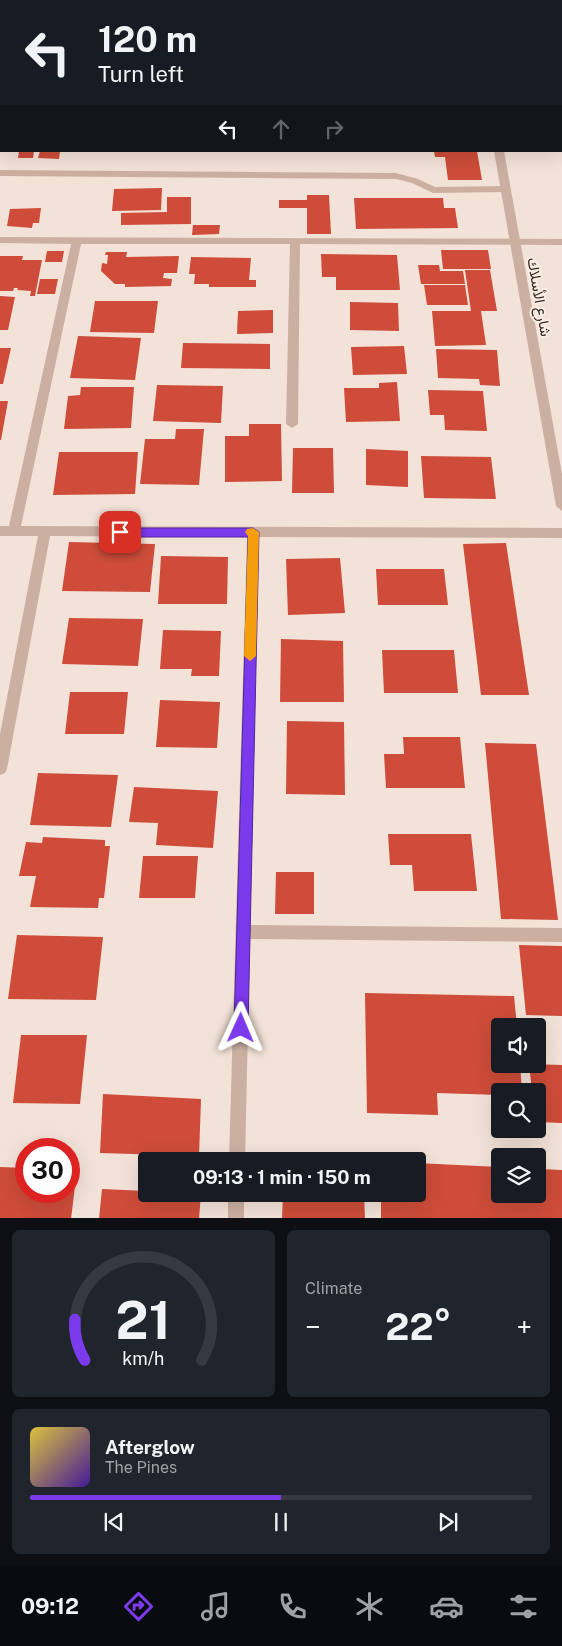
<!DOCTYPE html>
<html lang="en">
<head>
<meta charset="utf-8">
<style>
	body { margin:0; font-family:"Public Sans",Vazirmatn,sans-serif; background:#20242c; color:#f1f3f6; height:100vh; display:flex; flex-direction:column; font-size:19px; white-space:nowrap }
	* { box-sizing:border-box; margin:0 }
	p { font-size:16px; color:#9ea1a6 }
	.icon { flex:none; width:28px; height:28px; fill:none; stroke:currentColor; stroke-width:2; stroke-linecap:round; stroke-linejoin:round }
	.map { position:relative; height:1218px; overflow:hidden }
	.drawer { display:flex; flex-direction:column; gap:12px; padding:12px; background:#0d0f14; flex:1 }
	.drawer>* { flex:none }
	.top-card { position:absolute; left:0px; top:0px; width:562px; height:152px; box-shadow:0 5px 20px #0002; background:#171b24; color:#f1f3f6; overflow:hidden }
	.buttons { position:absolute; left:491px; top:1018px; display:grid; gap:10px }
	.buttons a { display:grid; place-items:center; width:55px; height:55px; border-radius:5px; background:#171b24; box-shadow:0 5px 20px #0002; font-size:25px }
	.speed { position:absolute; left:15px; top:1138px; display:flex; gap:10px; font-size:25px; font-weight:700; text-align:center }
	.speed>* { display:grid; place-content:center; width:65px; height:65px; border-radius:50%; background:#171b24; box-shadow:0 5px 20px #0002; line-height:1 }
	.speed .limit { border:8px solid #d22; background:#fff; color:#111 }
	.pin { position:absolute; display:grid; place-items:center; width:42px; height:42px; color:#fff; margin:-21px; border-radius:10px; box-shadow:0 2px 8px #0006 }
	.me { position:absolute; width:55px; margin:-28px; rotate:1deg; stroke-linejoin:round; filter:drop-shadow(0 0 4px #0008) }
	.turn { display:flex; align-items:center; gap:18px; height:105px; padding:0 15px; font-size:22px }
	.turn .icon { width:65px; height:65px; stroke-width:2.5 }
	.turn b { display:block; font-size:35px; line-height:42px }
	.lanes { display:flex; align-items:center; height:48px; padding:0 15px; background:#0003; justify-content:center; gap:25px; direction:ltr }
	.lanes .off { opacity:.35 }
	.big { font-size:38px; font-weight:700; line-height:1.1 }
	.drawer .card { flex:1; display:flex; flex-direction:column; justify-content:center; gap:8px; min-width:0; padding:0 18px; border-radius:8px; background:#20242c }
	.drawer .dial { align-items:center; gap:0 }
	.dial svg { height:130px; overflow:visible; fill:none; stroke:#363941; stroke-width:7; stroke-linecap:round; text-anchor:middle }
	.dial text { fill:#f1f3f6; stroke:none }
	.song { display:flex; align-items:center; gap:15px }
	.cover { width:60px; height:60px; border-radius:8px; background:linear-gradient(135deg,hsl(50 70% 55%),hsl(260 70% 35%)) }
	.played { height:5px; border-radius:2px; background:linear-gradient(90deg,#7c3aed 50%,#363941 50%) }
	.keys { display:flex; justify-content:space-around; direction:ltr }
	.heat { display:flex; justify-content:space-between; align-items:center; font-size:28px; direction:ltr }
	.drawer .tiles { flex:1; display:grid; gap:12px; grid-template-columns:1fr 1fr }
	.card:last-child { grid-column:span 2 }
	.trip { position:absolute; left:138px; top:1152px; width:288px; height:50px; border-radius:5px; background:#171b24; box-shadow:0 5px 20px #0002; font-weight:700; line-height:50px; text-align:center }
	.dock { display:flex; height:80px; justify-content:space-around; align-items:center; background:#090b0e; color:#9ea1a6 }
	.dock .icon { width:35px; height:35px }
	.dock .on { color:#7c3aed }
	.dock b { font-size:22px; color:#f1f3f6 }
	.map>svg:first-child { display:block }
	.building { fill:#ce4c39 }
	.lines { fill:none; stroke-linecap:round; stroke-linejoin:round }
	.minor { fill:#cbb0a2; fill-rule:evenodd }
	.tertiary { fill:#cbb0a2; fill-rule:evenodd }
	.route { fill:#7c3aed; stroke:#51269a }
	.slow { fill:#f59e0b }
	.labels { text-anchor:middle; stroke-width:4; stroke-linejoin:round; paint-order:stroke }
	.street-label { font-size:15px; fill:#352825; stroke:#faede3 }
</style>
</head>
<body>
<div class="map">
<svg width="562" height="1219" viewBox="0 0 562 1219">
	<rect width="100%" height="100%" fill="#f3e2d7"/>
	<g class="building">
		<path d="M19,151H34L33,158H18Z"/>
		<path d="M40,151H60L59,159L38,158Z"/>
		<path d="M434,151H477L482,180H448L445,157H435Z"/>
		<path d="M162,188L161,210L112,211L114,189Z"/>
		<path d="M307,195H329L331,234H307V208H279V200H307Z"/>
		<path d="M167,197H191V224L121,225V213L167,212Z"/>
		<path d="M354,198H443L444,208H455L458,228L356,229Z"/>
		<path d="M41,208L39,223H33L32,228L7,226L10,209Z"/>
		<path d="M193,225H220L219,234L192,235Z"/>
		<path d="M441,250H488L491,269H443Z"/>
		<path d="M47,251H64L62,262H45Z"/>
		<path d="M106,252H127L126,257L179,256L177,273H164L163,278L172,279L171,286L125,287V284H115L101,271L102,263L107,264L108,255H105Z"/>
		<path d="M321,254L397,255L400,290H336V277H322Z"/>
		<path d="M0,256H23L22,260H42L35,296H30L31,291L17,290L18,288H14L13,291H0Z"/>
		<path d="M191,257L251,258L249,280H256V287H209V284H194L195,274H189Z"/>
		<path d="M418,265H439L440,271H463L465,284H421Z"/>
		<path d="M465,270H490L497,311H481L486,345L435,346L432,311H471Z"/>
		<path d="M40,279H58L55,294H37Z"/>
		<path d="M424,285H465L468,305H427Z"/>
		<path d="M0,296L15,297L8,330H0Z"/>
		<path d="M95,301H158L154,333L90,332Z"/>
		<path d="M350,302L398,303L399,331L350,330Z"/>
		<path d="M273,310V333L237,334L238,311Z"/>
		<path d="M78,336L141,338L135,380L70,378Z"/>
		<path d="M183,343L270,344V369L181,368Z"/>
		<path d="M404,346L407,374L353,375L351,347Z"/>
		<path d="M0,348H11L3,384H0Z"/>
		<path d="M436,349L497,350L500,386L480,385L479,379L438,378Z"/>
		<path d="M397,382L400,421L346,422L344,388H379V383Z"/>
		<path d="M157,385L223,386L221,423L153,421Z"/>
		<path d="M81,387H134L131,428L64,429L68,396L80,395Z"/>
		<path d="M428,390L483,391L487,431L445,430L444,415H430Z"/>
		<path d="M0,401H8L1,440H0Z"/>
		<path d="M249,424H281L282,481L225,482V436H249Z"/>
		<path d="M176,429H204L199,485L140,484L145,439H175Z"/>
		<path d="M293,448H333L334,493H292Z"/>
		<path d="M366,449L408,451V487L366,485Z"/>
		<path d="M59,452H138L135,494L53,495Z"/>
		<path d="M421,456L491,457L496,499L424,498Z"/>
		<path d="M69,542L155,544L150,592L62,591Z"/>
		<path d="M506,543L529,695H481L463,544Z"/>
		<path d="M161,556L228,557L227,604H158Z"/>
		<path d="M340,558L345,613L288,615L286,559Z"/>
		<path d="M376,569H444L448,605H378Z"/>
		<path d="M69,618L143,619L138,666L62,664Z"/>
		<path d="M163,630L221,631L219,676H191L192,669H160Z"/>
		<path d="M281,639L343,641L344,702H280Z"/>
		<path d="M382,650H454L458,693H384Z"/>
		<path d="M70,692H128L124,734H65Z"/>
		<path d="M160,700L220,702L217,748L156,747Z"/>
		<path d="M287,721L344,722L345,795L286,794Z"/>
		<path d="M403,737H460L465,788H386L384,754H404Z"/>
		<path d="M485,743L536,744L558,920L501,919Z"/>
		<path d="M38,773L118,775L111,827L30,825Z"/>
		<path d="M134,787L218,791L213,848L156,845L158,823L129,822Z"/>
		<path d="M388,834H471L477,891H414L412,865H390Z"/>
		<path d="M43,837L105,840V846H110L104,898H99L98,908L30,907L36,876H19L26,842L42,843Z"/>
		<path d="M143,856H198L195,898H139Z"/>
		<path d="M276,872H314V914H275Z"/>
		<path d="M17,935L103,937L96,1000L8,999Z"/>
		<path d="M519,945L562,946V1016L526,1015Z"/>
		<path d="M365,993L514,996L517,1026H500V1064H520L522,1091H500V1095L437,1093L438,1115L367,1113Z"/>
		<path d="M21,1035H87L80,1104L13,1103Z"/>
		<path d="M529,1064L562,1065V1123L538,1122V1091H532Z"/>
		<path d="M103,1094L201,1099L199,1156L100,1153Z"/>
		<path d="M284,1157L346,1160V1161H284Z"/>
		<path d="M416,1163L500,1167V1194H538V1169L562,1170V1219H381V1194H416Z"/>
		<path d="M0,1167L26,1168V1191H69V1170H77L71,1219H0Z"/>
		<path d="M102,1189L146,1191V1194H201L199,1219H99Z"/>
		<path d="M283,1194H364L365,1219H282Z"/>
	</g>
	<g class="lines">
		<g class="minor">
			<rect x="29" y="0" width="8" height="1"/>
			<rect x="150" y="0" width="8" height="1"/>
			<rect x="0" y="22" width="1" height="4"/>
			<rect x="561" y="24" width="1" height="4"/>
			<path d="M0,170L396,173L418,179L435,187L505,186L510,189L505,192L433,193L412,183L396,179L0,176Z"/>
			<path d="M0,237L562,239V245L300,244L298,424L292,428L286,424L290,244H81L21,526L562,528V538L259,537L250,925L562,928V942L250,939L245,1161H229L247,537L50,536L7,769L5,773L0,775V734L38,536H0V526H9L71,244L0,243Z"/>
			<rect x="228" y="1194" width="16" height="25"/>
		</g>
		<g class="tertiary">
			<rect x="471" y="0" width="8" height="1"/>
			<path d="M494,151H504L562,474V511L556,506Z"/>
		</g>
	</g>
	<path class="route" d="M120,528H253L259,532L248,1028L246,1033L241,1035L236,1033L234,1028L248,537H120L115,532Z"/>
	<path class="slow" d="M253,528L259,532L256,656L250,661L244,656L248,536L245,532L247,529Z"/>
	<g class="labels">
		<g class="street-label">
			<text transform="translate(539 297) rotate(80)" y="5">شارع الأسلاك</text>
		</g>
	</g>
</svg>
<div class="buttons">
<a><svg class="icon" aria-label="sound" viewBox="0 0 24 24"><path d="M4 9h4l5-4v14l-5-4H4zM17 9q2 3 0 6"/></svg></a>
<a><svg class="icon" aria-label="search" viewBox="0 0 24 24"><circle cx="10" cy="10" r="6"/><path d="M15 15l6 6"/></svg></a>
<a><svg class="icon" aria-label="layers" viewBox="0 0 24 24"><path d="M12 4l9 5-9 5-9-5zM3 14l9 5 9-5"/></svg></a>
</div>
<div class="speed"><div class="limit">30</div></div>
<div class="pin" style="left:120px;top:532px;background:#d93025"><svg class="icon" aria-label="arrive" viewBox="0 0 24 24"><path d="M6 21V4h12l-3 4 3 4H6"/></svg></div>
<svg class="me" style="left:241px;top:1028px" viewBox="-20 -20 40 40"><path d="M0-17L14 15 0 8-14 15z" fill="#7c3aed" stroke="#fff" stroke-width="4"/></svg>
<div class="trip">09:13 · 1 min · 150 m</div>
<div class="top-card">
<div class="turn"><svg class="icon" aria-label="left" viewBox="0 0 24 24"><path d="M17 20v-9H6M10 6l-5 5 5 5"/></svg><div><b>120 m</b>Turn left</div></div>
<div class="lanes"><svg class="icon" aria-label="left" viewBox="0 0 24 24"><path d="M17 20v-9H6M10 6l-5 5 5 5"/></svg><svg class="icon off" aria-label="ahead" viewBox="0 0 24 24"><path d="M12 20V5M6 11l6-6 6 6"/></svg><svg class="icon off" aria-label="right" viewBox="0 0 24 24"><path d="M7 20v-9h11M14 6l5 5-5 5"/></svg></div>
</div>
</div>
<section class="drawer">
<div class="tiles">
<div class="card dial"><svg viewBox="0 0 100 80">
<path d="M14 69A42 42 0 1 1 86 69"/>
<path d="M14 69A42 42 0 0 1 8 44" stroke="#7c3aed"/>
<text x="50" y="56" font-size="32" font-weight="700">21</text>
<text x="50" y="72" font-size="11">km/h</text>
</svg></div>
<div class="card"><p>Climate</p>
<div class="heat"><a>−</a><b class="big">22°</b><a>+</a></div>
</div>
<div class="card">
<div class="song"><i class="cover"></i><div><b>Afterglow</b><p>The Pines</p></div></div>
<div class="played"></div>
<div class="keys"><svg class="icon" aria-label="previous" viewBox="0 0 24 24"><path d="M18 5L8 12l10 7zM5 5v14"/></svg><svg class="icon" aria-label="pause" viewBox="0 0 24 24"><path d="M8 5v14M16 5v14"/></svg><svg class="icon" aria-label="next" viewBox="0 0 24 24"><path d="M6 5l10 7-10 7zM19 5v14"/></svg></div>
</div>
</div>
</section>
<nav class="dock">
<b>09:12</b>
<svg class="icon on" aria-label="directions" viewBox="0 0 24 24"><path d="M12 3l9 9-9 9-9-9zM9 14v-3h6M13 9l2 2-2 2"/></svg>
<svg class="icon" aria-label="music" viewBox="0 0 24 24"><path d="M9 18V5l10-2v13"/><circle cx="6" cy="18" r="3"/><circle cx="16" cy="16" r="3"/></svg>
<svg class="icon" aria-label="phone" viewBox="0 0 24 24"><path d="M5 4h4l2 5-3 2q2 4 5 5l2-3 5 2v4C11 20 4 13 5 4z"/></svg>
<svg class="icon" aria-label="climate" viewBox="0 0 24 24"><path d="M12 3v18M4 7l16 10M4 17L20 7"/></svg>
<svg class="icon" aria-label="car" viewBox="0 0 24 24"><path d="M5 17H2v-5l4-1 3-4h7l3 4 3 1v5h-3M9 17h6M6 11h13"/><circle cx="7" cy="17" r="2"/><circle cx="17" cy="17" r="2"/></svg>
<svg class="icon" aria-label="filters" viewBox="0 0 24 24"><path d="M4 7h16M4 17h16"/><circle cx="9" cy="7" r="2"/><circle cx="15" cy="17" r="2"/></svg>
</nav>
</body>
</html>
